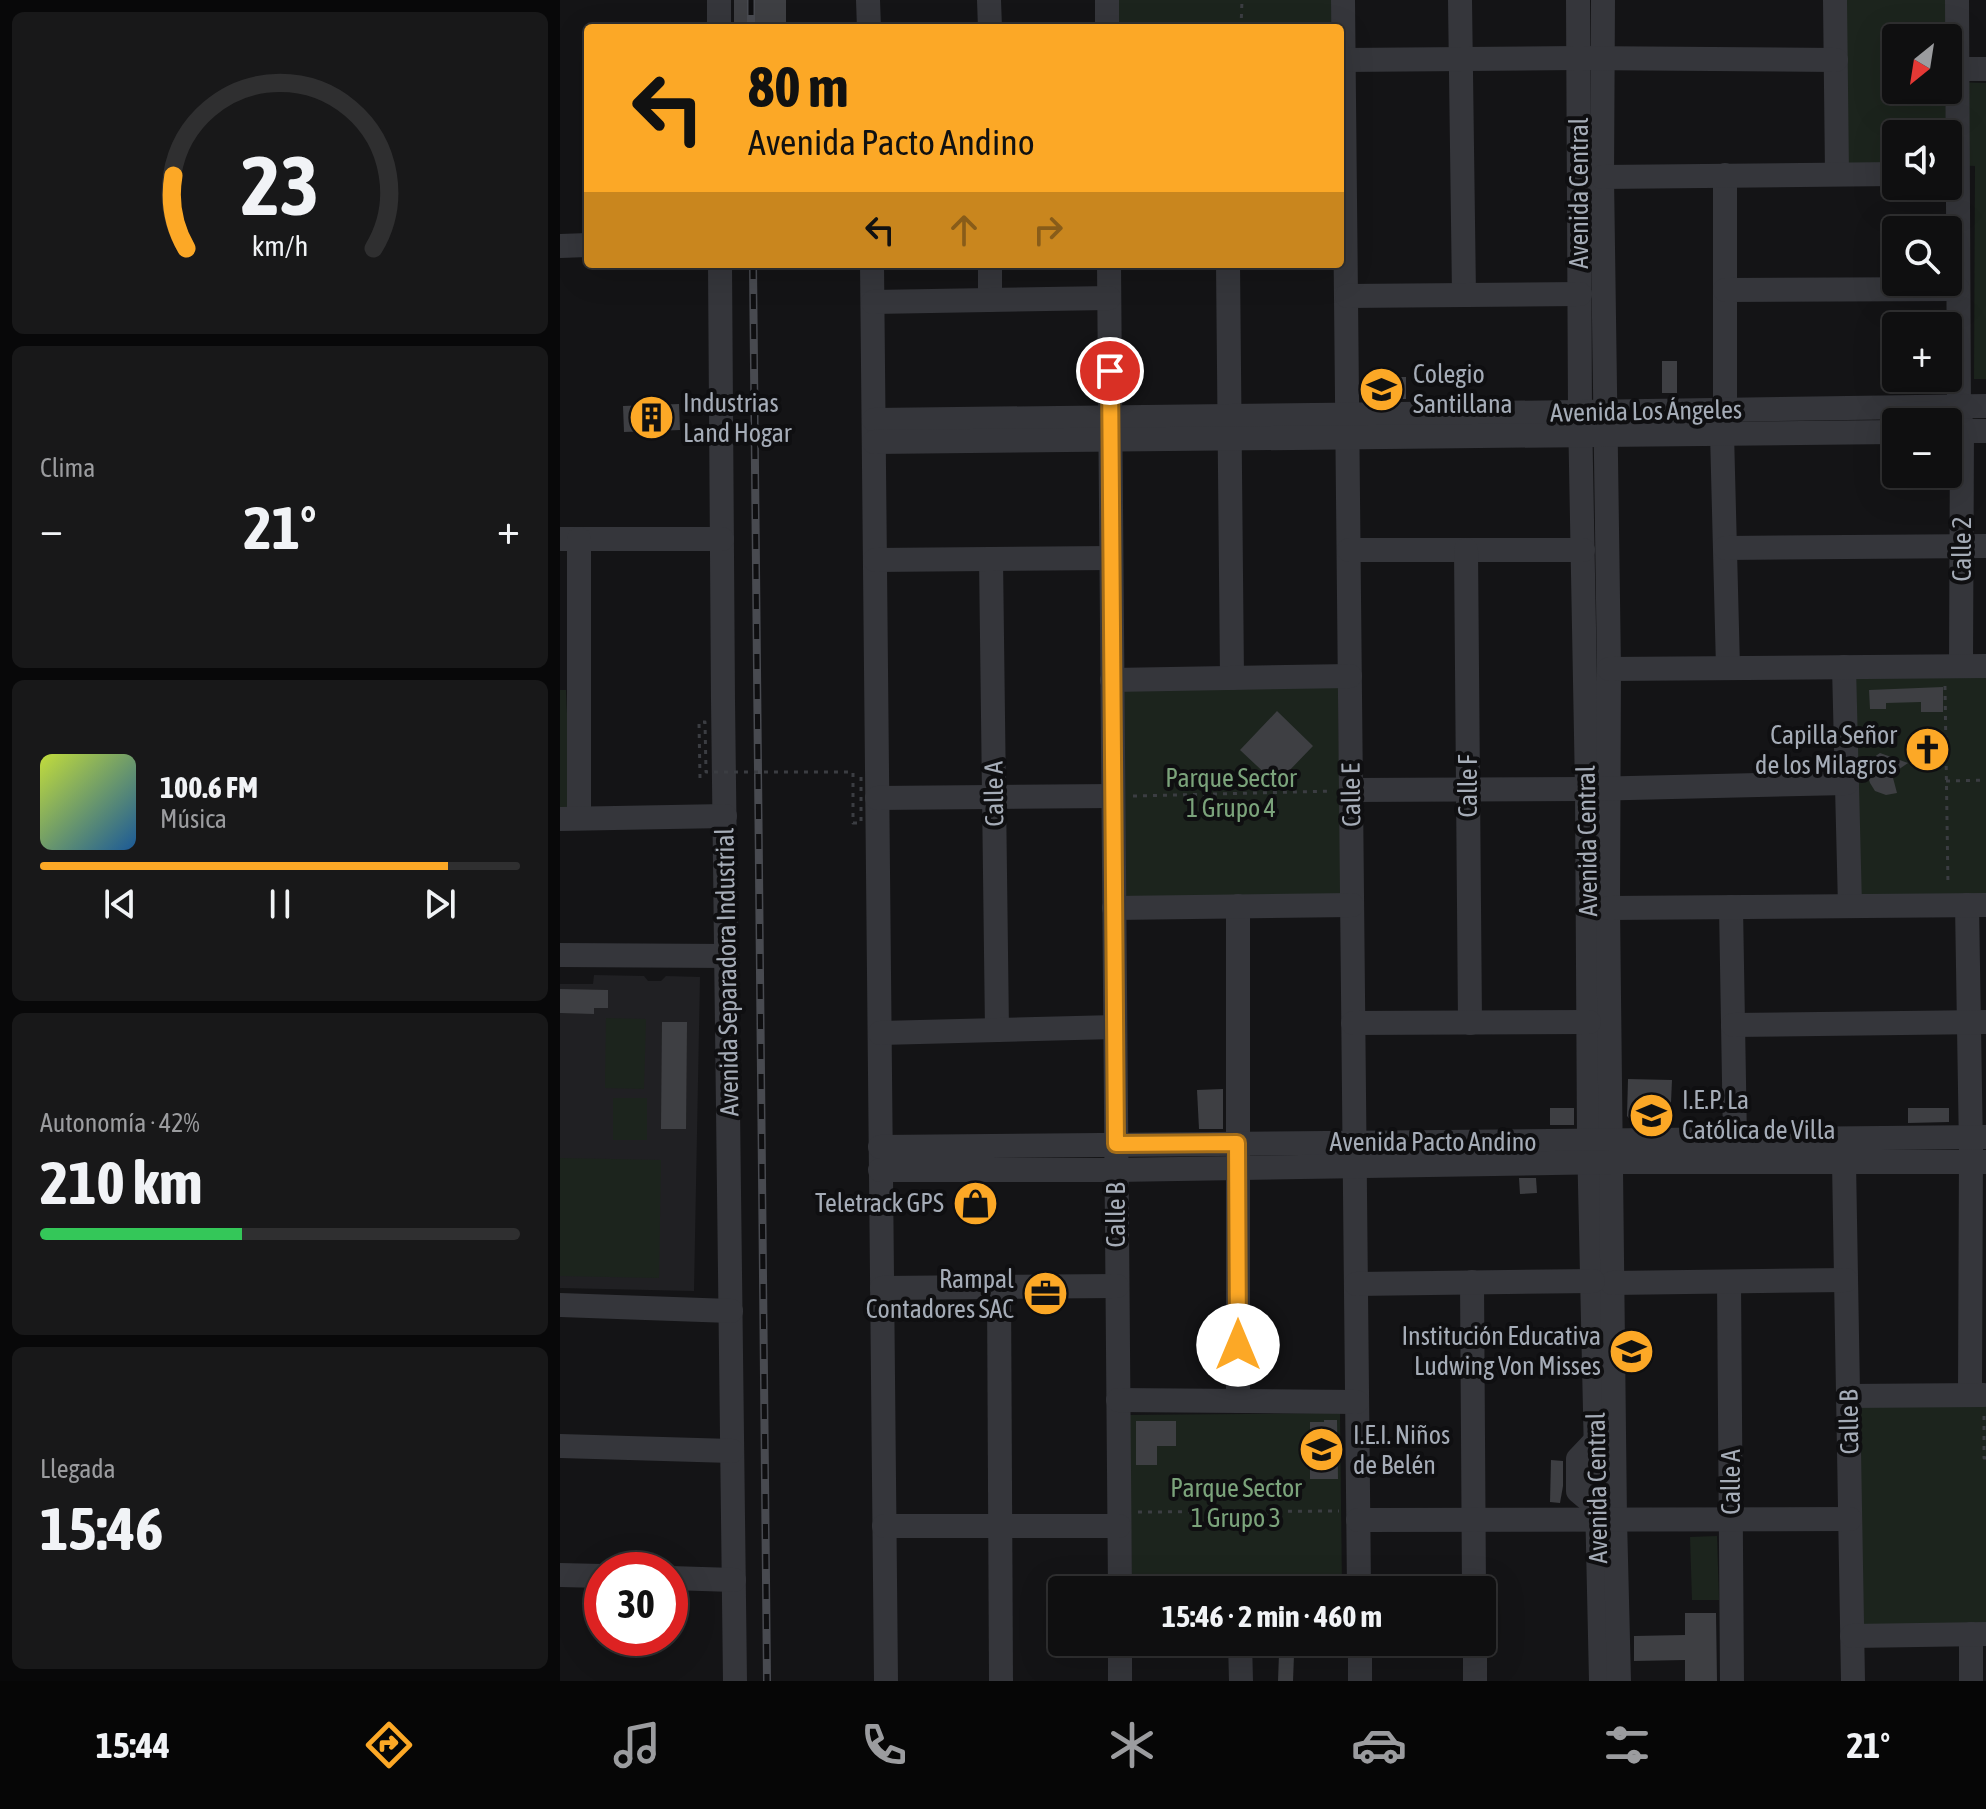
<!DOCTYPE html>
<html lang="es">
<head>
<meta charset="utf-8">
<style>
	body { margin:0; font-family:"Asap Condensed",sans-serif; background:#181819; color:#f1f3f6; height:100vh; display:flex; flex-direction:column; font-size:30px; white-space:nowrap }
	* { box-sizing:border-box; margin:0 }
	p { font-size:26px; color:#9b9c9f }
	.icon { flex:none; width:44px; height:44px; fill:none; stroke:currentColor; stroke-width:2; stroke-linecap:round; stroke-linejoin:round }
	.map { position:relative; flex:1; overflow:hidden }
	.side { display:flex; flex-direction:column; gap:12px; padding:12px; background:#080809; width:560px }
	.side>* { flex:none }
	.banner { position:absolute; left:24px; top:24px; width:760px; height:244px; border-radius:8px; box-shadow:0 8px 32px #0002,0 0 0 2px #2f2f30; background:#fca826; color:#111; overflow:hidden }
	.needle { width:52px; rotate:210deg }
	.tools { position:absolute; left:1322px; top:24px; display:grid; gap:16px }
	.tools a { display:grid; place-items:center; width:80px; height:80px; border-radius:8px; background:#0f0f10; box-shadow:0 8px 32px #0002,0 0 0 2px #2f2f30; font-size:40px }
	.speed { position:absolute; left:24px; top:1552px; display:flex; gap:16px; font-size:40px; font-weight:700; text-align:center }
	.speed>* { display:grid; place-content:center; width:104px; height:104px; border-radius:50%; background:#0f0f10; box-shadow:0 8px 32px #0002,0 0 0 2px #2f2f30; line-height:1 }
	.speed .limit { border:12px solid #d22; background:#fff; color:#111 }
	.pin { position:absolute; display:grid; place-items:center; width:68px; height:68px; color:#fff; margin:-34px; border:4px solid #fff; border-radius:50%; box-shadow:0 2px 8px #0007 }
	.me { position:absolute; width:88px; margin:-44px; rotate:0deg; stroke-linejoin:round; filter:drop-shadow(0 0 6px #0008) }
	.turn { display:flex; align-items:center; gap:28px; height:168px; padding:0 32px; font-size:36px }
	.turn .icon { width:104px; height:104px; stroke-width:2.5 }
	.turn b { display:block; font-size:56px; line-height:68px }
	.lanes { display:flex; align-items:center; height:76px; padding:0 32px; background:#0003; justify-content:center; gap:40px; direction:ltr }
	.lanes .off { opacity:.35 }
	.big { font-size:60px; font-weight:700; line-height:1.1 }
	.side .card { flex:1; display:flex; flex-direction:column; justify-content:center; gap:12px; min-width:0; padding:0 28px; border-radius:12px; background:#181819 }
	.side .dial { align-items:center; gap:0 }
	.dial svg { height:208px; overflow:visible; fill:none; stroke:#2f2f30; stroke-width:7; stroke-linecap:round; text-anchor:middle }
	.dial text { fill:#f1f3f6; stroke:none }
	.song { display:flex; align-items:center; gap:24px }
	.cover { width:96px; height:96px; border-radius:12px; background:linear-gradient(135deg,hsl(70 70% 55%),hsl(210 70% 35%)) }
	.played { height:8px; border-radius:4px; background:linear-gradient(90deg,#fca826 85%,#2f2f30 85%) }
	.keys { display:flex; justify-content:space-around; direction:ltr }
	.heat { display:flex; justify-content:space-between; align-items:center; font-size:44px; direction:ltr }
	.charge { height:12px; border-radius:6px; background:linear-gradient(90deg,#34c759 42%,#2f2f30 0) }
	.trip { position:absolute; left:488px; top:1576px; width:448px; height:80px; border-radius:8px; background:#0f0f10; box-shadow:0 8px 32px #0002,0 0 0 2px #2f2f30; font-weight:700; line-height:80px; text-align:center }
	.dock { display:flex; height:128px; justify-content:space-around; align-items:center; background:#060606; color:#9b9c9f }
	.dock .icon { width:56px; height:56px }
	.dock .current { color:#fca826 }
	.dock b { font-size:36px; color:#f1f3f6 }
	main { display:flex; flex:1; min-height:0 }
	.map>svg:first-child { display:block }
	.built { fill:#202023 }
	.green { fill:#1c241d; fill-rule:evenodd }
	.building { fill:#3e3f43 }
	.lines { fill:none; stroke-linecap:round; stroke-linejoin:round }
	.path { stroke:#3b3d42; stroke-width:3; stroke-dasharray:4 6; stroke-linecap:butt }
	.minor { stroke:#35363b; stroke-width:24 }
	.rail-casing { stroke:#484a50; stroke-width:8 }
	.rail { stroke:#0f0f11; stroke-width:5; stroke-dasharray:15; stroke-linecap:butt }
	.path-bridge { stroke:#3b3d42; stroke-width:3; stroke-dasharray:4 6; stroke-linecap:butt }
	.route-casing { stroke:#a46d19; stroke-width:20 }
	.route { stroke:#fca826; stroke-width:14 }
	.labels { text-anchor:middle; stroke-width:8; stroke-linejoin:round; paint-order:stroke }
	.street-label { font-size:26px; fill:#a5acb7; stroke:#0f0f11 }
	.poi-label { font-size:26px; fill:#a5acb7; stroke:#0f0f11; text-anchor:start }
	.park-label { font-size:26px; fill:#7ba37b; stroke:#0f0f11 }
</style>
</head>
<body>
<main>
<section class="side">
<div class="card dial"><svg viewBox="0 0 100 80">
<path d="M14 69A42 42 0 1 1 86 69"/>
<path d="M14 69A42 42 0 0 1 9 41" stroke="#fca826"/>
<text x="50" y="56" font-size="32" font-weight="700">23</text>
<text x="50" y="72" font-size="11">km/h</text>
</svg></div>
<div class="card"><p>Clima</p>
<div class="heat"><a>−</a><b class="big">21°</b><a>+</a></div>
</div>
<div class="card">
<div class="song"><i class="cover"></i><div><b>100.6 FM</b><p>Música</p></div></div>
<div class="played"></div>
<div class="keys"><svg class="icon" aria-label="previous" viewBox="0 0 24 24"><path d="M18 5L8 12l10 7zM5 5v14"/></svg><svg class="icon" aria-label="pause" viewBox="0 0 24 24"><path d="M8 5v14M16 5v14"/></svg><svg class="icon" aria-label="next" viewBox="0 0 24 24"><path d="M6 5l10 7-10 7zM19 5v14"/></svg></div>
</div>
<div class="card"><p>Autonomía · 42%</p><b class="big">210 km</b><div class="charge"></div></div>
<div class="card"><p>Llegada</p><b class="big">15:46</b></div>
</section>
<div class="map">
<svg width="1426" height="1681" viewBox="0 0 1426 1681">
	<rect width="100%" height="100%" fill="#141416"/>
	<path class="built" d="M34,975L84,976L88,981H101L106,976L140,977L134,1291L0,1288V984H33Z"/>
	<g class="green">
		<path d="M554,0H771L772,28H555Z"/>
		<path d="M1284,0H1388L1389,82L1426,83V379H1414L1415,166L1388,165V134H1336V164L1286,163ZM1336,38H1388V90H1336Z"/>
		<path d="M1426,674V895L1296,897L1291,676Z"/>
		<path d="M778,687L781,896L564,898L561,689Z"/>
		<path d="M0,690H6L11,808H0Z"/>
		<path d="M46,1018L86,1019L84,1089L45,1088Z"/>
		<rect x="53" y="1098" width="34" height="42"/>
		<path d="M0,1158L101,1160L99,1278L0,1276Z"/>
		<path d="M1298,1403L1426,1404V1626L1299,1628Z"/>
		<path d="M780,1413L782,1590H572L569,1415Z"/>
		<path d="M1157,1536L1159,1600H1132L1130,1537Z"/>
	</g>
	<g class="building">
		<rect x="174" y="0" width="52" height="28"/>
		<rect x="1102" y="361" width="15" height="32"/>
		<rect x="802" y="377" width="44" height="22"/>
		<rect x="1326" y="378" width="16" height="14"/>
		<path d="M119,404L120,430L64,432L63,406Z"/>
		<path d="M1383,687V712H1361V702L1326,703V709H1310L1309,690Z"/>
		<path d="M717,711L753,746L727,773L722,769L712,780L680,750Z"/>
		<path d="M1361,738L1376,739L1375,762H1360Z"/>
		<path d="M1320,753L1348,763L1332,774L1337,793L1326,795L1315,791L1310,783L1304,764Z"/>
		<path d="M0,989L48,990V1008H34V1014L0,1013Z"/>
		<path d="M102,1022H127L126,1129H101Z"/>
		<path d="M1068,1079L1112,1080L1110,1125H1075L1067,1116Z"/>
		<path d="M663,1089V1129H639L637,1090Z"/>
		<rect x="990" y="1108" width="24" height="17"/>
		<path d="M1348,1108H1389V1122L1348,1123Z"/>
		<path d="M959,1178H976L977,1193L960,1194Z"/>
		<rect x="405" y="1189" width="20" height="29"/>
		<path d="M764,1420H777L778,1479H750V1422H764Z"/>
		<path d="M576,1421H616V1446H597V1465H576Z"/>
		<path d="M991,1460L1003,1461V1486L1000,1503L990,1502Z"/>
		<path d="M1125,1613H1156L1157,1681H1125V1660L1074,1661V1636L1125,1635Z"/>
		<path d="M719,1654L734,1655L733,1681H718Z"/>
	</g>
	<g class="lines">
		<g class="path">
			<path d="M681,28L682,0"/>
			<path d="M1385,686L1388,886"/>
			<path d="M1386,781L1426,780"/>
			<path d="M573,796L773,791"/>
			<path d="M1424,1416V1458H1426"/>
			<path d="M578,1512L779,1511"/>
		</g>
		<g class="minor">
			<path d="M159,0V28"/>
			<path d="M308,0L309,28"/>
			<path d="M429,0L430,28"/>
			<path d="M547,0V28"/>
			<path d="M783,0L799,1590"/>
			<path d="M900,0L904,295"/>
			<path d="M1018,0L1020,412L1027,789L1029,1140L1041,1681"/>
			<path d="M1043,0L1042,177L1049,669L1048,908L1055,1519L1059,1681"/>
			<path d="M1275,0L1277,174"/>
			<path d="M1397,0L1399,406L1402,431L1401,666"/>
			<path d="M784,60L1018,58L1276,60"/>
			<path d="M1397,69H1426"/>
			<path d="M1165,175V410"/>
			<path d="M1042,177L1336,174"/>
			<path d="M0,246L28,245"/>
			<path d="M160,264L163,700L175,1681"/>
			<path d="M312,264L326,1681"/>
			<path d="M430,264V300"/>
			<path d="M549,264L560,1590"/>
			<path d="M668,264L672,678"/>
			<path d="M1165,290L1398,289"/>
			<path d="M787,296L1020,294"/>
			<path d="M313,302L549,298"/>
			<path d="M314,420L1020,412L1426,406"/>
			<path d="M1388,431H1426"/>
			<path d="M1162,433L1168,668"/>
			<path d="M314,442L1336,432"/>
			<path d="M0,539H162"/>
			<path d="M1165,548L1426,546"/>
			<path d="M789,550H1023"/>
			<path d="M906,550L910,1023"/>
			<path d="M431,559L437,1030"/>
			<path d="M315,560L551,558"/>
			<path d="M1284,667L1290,906"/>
			<path d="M1049,669L1426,666"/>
			<path d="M552,680L790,676"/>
			<path d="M791,790L1027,789L1287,783"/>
			<path d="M317,798L553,796"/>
			<path d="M19,818V539"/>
			<path d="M0,819L165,816"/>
			<path d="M1407,905L1411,1150L1410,1395"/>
			<path d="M678,906V1401"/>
			<path d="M1171,907L1175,1139"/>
			<path d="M554,908L792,905"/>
			<path d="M1048,908L1426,905"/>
			<path d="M0,955L167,956"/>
			<path d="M793,1023L1029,1022"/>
			<path d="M1173,1025L1426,1022"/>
			<path d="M320,1033L555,1027"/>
			<path d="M320,1147L1426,1137"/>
			<path d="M1284,1162L1293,1681"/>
			<path d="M320,1170H556L1051,1162H1426"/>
			<path d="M912,1282L914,1590"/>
			<path d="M1169,1282L1172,1681"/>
			<path d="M1052,1283L1286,1280"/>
			<path d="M796,1284L1033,1281"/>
			<path d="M439,1287L441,1681"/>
			<path d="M322,1288L557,1286"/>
			<path d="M0,1305L171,1311"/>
			<path d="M1288,1396L1424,1395"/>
			<path d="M558,1400L797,1402"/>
			<path d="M1036,1440L1018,1459V1491L1037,1507"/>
			<path d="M0,1446L172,1451"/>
			<path d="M798,1520L1290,1519"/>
			<path d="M324,1526H559"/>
			<path d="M0,1575L42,1576"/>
			<path d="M110,1578L174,1580"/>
			<path d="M1411,1634V1681"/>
			<path d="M1292,1636L1426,1634"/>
			<path d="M560,1642V1681"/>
			<path d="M680,1642L681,1681"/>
			<path d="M800,1642V1681"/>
			<path d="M915,1642V1681"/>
		</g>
		<defs>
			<g id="rail">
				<path d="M191,0V28"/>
				<path d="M193,264L207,1681"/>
			</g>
		</defs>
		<use href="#rail" class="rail-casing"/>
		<use href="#rail" class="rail"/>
		<path class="path-bridge" d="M140,778L139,722H145L146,772H293V823H301V773"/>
	</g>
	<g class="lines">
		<defs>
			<path id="route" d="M550,371L556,1144L677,1143L678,1345"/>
		</defs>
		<use href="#route" class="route-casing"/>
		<use href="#route" class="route"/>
	</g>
	<defs>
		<symbol id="school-disc" viewBox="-11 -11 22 22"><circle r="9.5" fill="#fca826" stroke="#0f0f11"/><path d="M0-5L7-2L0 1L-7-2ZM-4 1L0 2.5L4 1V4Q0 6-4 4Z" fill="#111"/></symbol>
		<symbol id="building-disc" viewBox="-11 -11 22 22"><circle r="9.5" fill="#fca826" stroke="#0f0f11"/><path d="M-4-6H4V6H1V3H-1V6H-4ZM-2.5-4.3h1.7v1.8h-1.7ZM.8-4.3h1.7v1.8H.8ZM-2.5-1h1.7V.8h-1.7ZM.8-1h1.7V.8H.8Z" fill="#111"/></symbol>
		<symbol id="church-disc" viewBox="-11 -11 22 22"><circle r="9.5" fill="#fca826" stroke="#0f0f11"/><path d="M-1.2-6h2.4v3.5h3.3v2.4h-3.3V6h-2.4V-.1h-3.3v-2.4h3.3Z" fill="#111"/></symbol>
		<symbol id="shop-disc" viewBox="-11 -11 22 22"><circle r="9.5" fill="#fca826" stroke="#0f0f11"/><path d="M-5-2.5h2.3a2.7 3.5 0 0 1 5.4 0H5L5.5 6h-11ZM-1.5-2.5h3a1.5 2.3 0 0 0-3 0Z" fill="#111"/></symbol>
		<symbol id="office-disc" viewBox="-11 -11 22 22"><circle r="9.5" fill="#fca826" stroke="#0f0f11"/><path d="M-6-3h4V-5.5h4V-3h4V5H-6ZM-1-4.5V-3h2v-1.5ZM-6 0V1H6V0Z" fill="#111"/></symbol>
	</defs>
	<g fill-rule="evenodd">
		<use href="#school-disc" x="796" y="364" width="51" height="51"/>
		<use href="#building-disc" x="66" y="392" width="51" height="51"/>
		<use href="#church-disc" x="1342" y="724" width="51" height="51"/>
		<use href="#school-disc" x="1066" y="1090" width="51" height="51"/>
		<use href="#shop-disc" x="390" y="1178" width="51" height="51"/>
		<use href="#office-disc" x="460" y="1268" width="51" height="51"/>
		<use href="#school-disc" x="1046" y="1326" width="51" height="51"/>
		<use href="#school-disc" x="736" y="1424" width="51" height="51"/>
	</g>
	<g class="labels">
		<g class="street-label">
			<text transform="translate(1019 193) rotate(-90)" y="9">Avenida Central</text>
			<text transform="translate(1086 411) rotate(-1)" y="9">Avenida Los Ángeles</text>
			<text transform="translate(1402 549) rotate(-90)" y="9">Calle 2</text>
			<text transform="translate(908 786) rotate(-90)" y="9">Calle F</text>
			<text transform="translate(434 794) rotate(-91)" y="9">Calle A</text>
			<text transform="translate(791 795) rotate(-91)" y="9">Calle E</text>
			<text transform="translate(1027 841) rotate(-91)" y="9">Avenida Central</text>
			<text transform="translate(167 972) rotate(-91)" y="9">Avenida Separadora Industrial</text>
			<text x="873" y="1151">Avenida Pacto Andino</text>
			<text transform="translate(556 1215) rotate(-90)" y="9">Calle B</text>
			<text transform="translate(1289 1422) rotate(-91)" y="9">Calle B</text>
			<text transform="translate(1171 1482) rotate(-90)" y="9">Calle A</text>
			<text transform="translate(1037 1488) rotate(-91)" y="9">Avenida Central</text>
		</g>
		<g class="poi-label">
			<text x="853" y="383">Colegio<tspan x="853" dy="30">Santillana</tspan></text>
			<text x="123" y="412">Industrias<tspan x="123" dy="30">Land Hogar</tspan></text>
			<text x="1337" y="744" text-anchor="end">Capilla Señor<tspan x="1337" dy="30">de los Milagros</tspan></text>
			<text x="1122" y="1109">I.E.P. La<tspan x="1122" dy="30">Católica de Villa</tspan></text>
			<text x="384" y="1212" text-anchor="end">Teletrack GPS</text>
			<text x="454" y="1288" text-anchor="end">Rampal<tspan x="454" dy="30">Contadores SAC</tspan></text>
			<text x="1041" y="1345" text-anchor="end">Institución Educativa<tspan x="1041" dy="30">Ludwing Von Misses</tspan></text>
			<text x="793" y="1444">I.E.I. Niños<tspan x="793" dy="30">de Belén</tspan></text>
		</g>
		<g class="park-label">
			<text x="671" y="787">Parque Sector<tspan x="671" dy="30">1 Grupo 4</tspan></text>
			<text x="676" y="1497">Parque Sector<tspan x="676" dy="30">1 Grupo 3</tspan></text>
		</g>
	</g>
</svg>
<div class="tools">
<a><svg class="needle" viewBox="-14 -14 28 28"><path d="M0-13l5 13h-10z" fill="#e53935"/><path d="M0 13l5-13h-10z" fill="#9b9c9f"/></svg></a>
<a><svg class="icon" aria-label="sound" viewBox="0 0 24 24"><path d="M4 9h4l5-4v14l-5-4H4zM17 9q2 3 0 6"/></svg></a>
<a><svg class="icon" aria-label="search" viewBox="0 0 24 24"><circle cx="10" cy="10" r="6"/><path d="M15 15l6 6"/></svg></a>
<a>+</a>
<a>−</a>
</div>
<div class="speed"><div class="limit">30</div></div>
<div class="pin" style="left:550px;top:371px;background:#d93025"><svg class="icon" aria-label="arrive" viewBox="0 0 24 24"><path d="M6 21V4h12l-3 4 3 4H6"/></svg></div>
<svg class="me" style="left:678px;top:1345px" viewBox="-20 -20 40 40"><circle r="19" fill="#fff"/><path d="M0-13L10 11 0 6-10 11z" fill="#fca826"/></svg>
<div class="trip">15:46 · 2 min · 460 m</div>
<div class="banner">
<div class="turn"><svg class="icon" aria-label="left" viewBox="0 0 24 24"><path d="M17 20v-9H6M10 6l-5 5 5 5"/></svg><div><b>80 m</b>Avenida Pacto Andino</div></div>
<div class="lanes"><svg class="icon" aria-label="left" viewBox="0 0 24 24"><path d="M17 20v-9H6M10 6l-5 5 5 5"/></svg><svg class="icon off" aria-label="ahead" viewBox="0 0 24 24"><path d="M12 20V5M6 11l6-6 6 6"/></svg><svg class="icon off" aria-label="right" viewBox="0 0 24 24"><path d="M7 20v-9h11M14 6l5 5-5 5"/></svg></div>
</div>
</div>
</main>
<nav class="dock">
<b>15:44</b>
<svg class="icon current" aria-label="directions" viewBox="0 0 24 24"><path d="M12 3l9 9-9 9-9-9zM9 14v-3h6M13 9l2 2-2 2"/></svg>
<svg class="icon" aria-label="music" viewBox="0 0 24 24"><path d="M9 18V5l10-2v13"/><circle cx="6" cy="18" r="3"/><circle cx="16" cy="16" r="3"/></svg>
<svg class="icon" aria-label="phone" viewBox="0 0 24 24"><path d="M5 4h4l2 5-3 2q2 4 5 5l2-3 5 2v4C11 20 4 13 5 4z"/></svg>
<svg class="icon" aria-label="climate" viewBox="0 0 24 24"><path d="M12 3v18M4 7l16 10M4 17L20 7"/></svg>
<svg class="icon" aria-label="car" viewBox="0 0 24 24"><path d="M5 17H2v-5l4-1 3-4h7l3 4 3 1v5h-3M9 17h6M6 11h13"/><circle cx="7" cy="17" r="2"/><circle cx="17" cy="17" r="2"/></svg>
<svg class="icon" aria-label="filters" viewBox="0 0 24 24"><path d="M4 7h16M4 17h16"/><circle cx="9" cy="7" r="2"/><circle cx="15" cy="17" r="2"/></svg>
<b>21°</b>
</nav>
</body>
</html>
